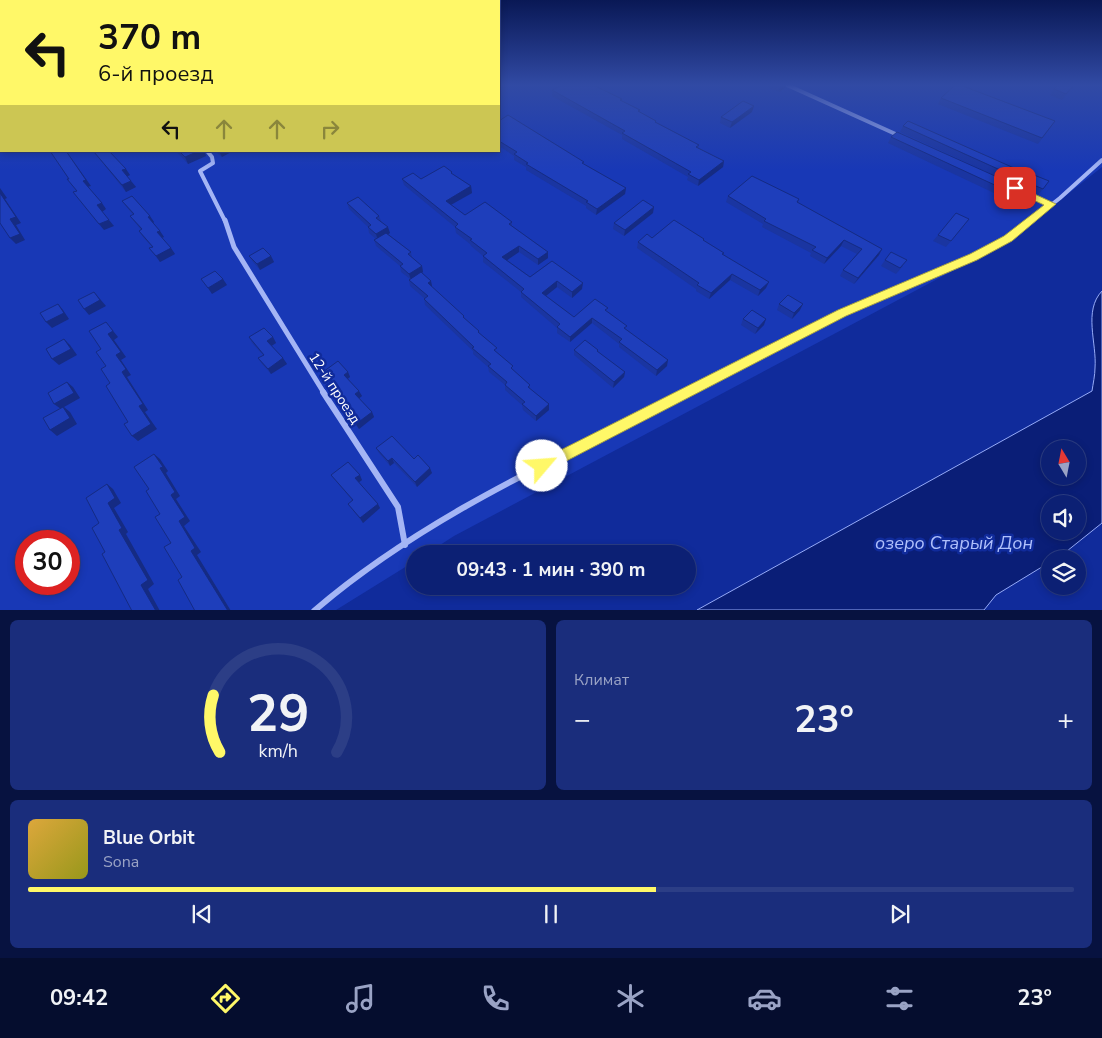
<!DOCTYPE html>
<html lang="ru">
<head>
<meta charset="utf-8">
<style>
	body { margin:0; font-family:"Nunito Sans",sans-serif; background:#1a2d7c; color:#f1f3f6; height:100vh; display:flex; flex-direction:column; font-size:19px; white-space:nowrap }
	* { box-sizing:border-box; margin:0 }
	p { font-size:16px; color:#9aa3c5 }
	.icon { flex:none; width:28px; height:28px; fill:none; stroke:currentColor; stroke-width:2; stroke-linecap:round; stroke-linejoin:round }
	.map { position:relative; height:610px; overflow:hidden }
	.drawer { display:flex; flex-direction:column; gap:10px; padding:10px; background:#071240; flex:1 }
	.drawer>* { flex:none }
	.top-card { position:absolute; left:0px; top:0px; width:500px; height:152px; box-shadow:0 2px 8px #0003,0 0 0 1px #2c3e86; background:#fff868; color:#111; overflow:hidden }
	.needle { width:32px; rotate:350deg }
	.fabs { position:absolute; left:1041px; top:440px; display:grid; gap:10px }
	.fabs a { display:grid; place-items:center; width:45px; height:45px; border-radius:50%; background:#0c2074; box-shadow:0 2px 8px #0003,0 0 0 1px #2c3e86; font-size:25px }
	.speed { position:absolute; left:15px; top:530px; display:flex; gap:10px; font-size:25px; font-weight:700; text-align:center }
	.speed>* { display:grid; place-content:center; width:65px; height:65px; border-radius:50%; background:#0c2074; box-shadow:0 2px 8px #0003,0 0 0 1px #2c3e86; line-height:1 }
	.speed .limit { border:8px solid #d22; background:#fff; color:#111 }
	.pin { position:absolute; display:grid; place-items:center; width:42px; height:42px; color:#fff; margin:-21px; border-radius:10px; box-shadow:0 2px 8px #0006 }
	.me { position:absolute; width:55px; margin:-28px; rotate:63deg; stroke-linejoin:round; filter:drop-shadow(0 0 4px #0008) }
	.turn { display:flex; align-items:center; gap:18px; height:105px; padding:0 15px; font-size:22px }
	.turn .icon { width:65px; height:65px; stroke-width:2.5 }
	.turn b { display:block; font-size:35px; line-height:42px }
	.lanes { display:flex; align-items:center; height:48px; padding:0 15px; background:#0003; justify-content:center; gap:25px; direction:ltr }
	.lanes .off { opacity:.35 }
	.big { font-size:38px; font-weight:700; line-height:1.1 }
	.drawer .tile { flex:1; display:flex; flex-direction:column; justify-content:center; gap:8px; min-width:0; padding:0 18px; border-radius:8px; background:#1a2d7c }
	.drawer .dial { align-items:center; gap:0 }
	.dial svg { height:130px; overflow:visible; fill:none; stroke:#2c3e86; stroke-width:7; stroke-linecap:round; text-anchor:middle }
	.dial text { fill:#f1f3f6; stroke:none }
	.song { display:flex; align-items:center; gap:15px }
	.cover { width:60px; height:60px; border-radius:8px; background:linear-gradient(135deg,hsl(40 70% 55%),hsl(60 70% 35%)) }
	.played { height:5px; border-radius:2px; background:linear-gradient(90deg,#fff868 60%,#2c3e86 60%) }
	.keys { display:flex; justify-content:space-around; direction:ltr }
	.heat { display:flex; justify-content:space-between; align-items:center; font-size:28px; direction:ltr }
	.drawer .tiles { flex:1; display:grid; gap:10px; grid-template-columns:1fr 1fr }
	.tile:last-child { grid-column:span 2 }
	.trip { position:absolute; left:406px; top:545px; width:290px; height:50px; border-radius:25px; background:#0c2074; box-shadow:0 2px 8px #0003,0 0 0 1px #2c3e86; font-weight:700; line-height:50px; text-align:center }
	.tabs { display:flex; height:80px; justify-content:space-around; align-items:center; background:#050d2e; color:#9aa3c5 }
	.tabs .icon { width:35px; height:35px }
	.tabs .on { color:#fff868 }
	.tabs b { font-size:22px; color:#f1f3f6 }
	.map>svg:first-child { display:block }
	.green { fill:#1838b6; fill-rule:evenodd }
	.water { fill:#0a1e77; stroke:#96abf8; fill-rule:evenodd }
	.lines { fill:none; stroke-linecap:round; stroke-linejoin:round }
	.street-far2 { stroke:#a4b5f5; stroke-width:4 }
	.street-far1 { stroke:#a4b5f5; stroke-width:5 }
	.street { stroke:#a4b5f5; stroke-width:6 }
	.wall { fill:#1a35a1 }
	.shaded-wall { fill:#152b83 }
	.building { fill:#1e3ebb; stroke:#152b83 }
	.route { fill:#fff868; stroke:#a6a144 }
	.labels { text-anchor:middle; stroke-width:5; stroke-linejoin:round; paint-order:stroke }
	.street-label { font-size:14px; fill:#fff; stroke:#102b9b }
	.near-water-label { font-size:18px; font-style:italic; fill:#b0c0fb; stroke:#102b9b }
</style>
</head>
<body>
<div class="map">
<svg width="1102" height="611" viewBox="0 0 1102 611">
	<rect width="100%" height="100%" fill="#102b9b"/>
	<path class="green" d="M0,85L1,151H499V85H1102V167L1007,242L454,536L426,554H415V561L336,610H0ZM26,541H69V584H26Z"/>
	<path class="water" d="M1102,291V523L1062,555L1056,559H1050V562L996,595L984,610H697L1092,391C1093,384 1095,375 1095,368C1097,343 1083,311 1102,291ZM1050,449H1078V476H1050ZM1050,504H1078V531H1050Z"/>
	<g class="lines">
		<g class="street-far2">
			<path d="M787,85L900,136"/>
			<path d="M207,151L212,157L213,163L200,171L225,221"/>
			<path d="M997,180L1051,205"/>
			<path d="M1031,221L1060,198L1102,160"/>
		</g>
		<g class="street-far1">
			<path d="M225,220L234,247L324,393"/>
			<path d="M685,393L842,313L973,257L1008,239L1033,220"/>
		</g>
		<g class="street">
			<path d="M323,392L398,507L405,545"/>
			<path d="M314,611C423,517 560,457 688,392"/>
		</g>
	</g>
	<g class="wall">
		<path d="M770,85H786L785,88L779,92L769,88Z"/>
		<path d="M1021,85H1031L1028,87Z"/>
		<path d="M1074,85L1062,100L1050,95L1054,89Z"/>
		<path d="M552,90L622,99V101L640,110L639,112L656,122L699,145L698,148L724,161L723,167L698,186L687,180L688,177L622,139V135L552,96Z"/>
		<path d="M941,98L1055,121L1038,144L938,104Z"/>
		<path d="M752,112L730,128L720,123L721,117Z"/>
		<path d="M499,121L583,164L626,188L625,194L596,215L586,208V206L526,170V167L514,160V156L499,146Z"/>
		<path d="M903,126L1014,168L1005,180L900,132Z"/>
		<path d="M891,137L1004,180L994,193L888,143Z"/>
		<path d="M176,151H204L206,156L188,164Z"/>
		<path d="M211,151H233L222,157L215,151L213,152Z"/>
		<path d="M94,152L130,175L127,176L136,187L126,192Z"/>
		<path d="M452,174L471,186L472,193L451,205L465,215L512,222V226L548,252V258L538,265L519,252L507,260L530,277L552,261L582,289L572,298L557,287L546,296L574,317L607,312L667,366L656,376L619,347V344L592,323L570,342L557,333V328L521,297V292L483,262V256L471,246L470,244L456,233L455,227L404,185L402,179H421Z"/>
		<path d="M1034,175L1049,181L1038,195L1024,189Z"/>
		<path d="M1024,189L1038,196L1032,204L1018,197Z"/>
		<path d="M728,196L799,199L798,203L882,249L879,255L854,284L840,276L843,270L857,254L841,246L824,264L810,256L811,253L762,227L763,224L726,202Z"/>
		<path d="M122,201L154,222L153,223L164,237L162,238L175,254L160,262L149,248L152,247L143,237L139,231L141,230L130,216L133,215Z"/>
		<path d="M347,203L379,216L381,221L390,233L388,234L411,252L412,258L422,266L423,272L422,273L431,281L432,287L480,334L513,371L530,385V389L549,404V410L536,421L523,410L522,405L505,390V385L489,372L488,367L473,354V351L425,305L424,298L410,286L409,280L410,279L401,272L400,266L376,246L374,240L376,239L369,233L368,227L349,209Z"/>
		<path d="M653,213L624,236L613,229L614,223Z"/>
		<path d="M969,219L946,247L933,241L938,235Z"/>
		<path d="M652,238L704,239V241L724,253L723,254L766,288L758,296L730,280L709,299L696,291V289L637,248L638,242Z"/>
		<path d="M249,256H271L274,262L260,270L253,262Z"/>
		<path d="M885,260L903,266L896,274L881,266Z"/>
		<path d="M779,304L800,310L792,319L777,310Z"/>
		<path d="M743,319L764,325L755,334L741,325Z"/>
		<path d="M249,337H273L276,343L272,346L287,364L271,374L262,364L258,358L263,355L252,343Z"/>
		<path d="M574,350L598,352L625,372L624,377L613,388L574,355Z"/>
		<path d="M323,372H348L350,377L348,379L362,396L359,398L372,412L374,417L359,429L348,417L345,412L348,409L336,396L333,391L336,389L326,377Z"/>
		<path d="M376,448L414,459L432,473L417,487L394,463L390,466L379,453Z"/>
		<path d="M331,475L362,480L359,482L380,508L363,523L348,504L352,500Z"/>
	</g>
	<g class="shaded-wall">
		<path d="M783,85H786L785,88L779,92L781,86Z"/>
		<path d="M754,106L752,112L730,128L732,122Z"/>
		<path d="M66,151L91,186L87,187L83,181Z"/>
		<path d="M199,151H204L206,156L188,164L185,157Z"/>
		<path d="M219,151H233L222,157Z"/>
		<path d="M724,161L723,167L698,186L699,180Z"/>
		<path d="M126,169L130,175L126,177L122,170Z"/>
		<path d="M131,181L136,187L126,192L122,185Z"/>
		<path d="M471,186L472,193L447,207L446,201Z"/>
		<path d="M0,188L7,198L5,199L21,223L16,225L25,240L16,244L10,238V219L0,193Z"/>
		<path d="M626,188L625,194L596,215L597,209Z"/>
		<path d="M102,203L106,209L102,212L97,205Z"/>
		<path d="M654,207L653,213L624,236L625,230Z"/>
		<path d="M150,216L154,222L152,224L148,217Z"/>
		<path d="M109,220L114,226L104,230L99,224Z"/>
		<path d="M388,227L390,233L378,241L376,234Z"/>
		<path d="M160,231L164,237L161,238L157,232Z"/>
		<path d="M844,240L841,246L824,264L827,258Z"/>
		<path d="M519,246V252L503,263L502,257Z"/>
		<path d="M171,248L175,254L160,262L156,256Z"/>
		<path d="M882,249L879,255L854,284L858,278Z"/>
		<path d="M548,252V258L538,265V259Z"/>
		<path d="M271,256L274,262L260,270L257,264Z"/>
		<path d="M422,266L423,272L411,280L409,274Z"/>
		<path d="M732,274L730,280L709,299L711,293Z"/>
		<path d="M223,279L227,285L212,294L208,288Z"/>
		<path d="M431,281L432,286L429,289L428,283Z"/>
		<path d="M557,281V287L542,299V293Z"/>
		<path d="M769,282L766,288L758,296L760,290Z"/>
		<path d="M583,283L582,289L572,298V292Z"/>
		<path d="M94,292L106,306L89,315L84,309Z"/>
		<path d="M58,304L63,310L69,319L52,328L46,322Z"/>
		<path d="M803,304L800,310L792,319L794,313Z"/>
		<path d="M592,318V323L570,342V337Z"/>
		<path d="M766,319L764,325L755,334L758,328Z"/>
		<path d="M106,322L118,337L114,340L126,357L121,360L131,375L127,377L148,410L145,412L157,429L138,441L132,436L139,406L122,372L108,334Z"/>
		<path d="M273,337L276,343L271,346L267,341Z"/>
		<path d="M64,339L70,345L77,355L59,365L52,359Z"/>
		<path d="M283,358L287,364L271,374L268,369Z"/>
		<path d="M668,360L667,366L656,376L657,370Z"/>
		<path d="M348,372L350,377L346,380L344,375Z"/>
		<path d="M625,372L624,377L613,388L614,382Z"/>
		<path d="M67,382L73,387L80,398L64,407L70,412L77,424L57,436L50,430L61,409L54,404Z"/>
		<path d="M359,391L362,396L357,400L355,394Z"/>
		<path d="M549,404V410L536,421V416Z"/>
		<path d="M372,412L374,417L359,429L356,424Z"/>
		<path d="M154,454L160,459L168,471L166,473L180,496L176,499L190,521L184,526L201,552L197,555L231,611H228L191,551L179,521Z"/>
		<path d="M392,458L394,463L390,466L388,461Z"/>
		<path d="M430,468L432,473L417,487L415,482Z"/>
		<path d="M360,475L362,480L358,483L355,478Z"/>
		<path d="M107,484L113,489L121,503L114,508L128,532L126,534L154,584L148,589L160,611H156L141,585L108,503Z"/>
		<path d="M378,504L380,508L363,523L360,518Z"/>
	</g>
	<g class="building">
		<path d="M562,85H593L622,99L620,100L640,110L638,111L656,121L655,122L699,145L696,147L724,161L699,180L688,174L691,172L622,133L625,131L552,90Z"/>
		<path d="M955,85H960L1055,121L1042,138L941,98Z"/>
		<path d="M1058,85H1074L1066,94L1054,89Z"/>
		<path d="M743,101L754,106L732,122L721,117Z"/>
		<path d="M508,115L584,162L582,163L626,188L597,209L586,202L588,201L526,164L528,163L514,154L517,152L499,141V121Z"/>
		<path d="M908,121L1014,168L1009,174L903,126Z"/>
		<path d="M897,132L1004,180L999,187L891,137Z"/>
		<path d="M50,151H66L86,180L83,181L102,203L97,205L109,220L99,224L73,192L77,191L67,179H69Z"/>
		<path d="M95,151H109L126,169L122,170L131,181L122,185L94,152Z"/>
		<path d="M179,151H199L185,157Z"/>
		<path d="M444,166L452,172L451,173L471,186L446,201L465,215L485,202L512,222L509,224L548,252L538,259L519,246L502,257L530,277L552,261L583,283L572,292L557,281L542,293L574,317L595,299L608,308L605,310L627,326L624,328L668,360L657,370L619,342L622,339L592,318L570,337L557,327L560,324L521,292L524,289L483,256L487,253L470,240L472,239L455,227L458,224L402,179L413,173L421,179Z"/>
		<path d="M1034,175L1049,181L1043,189L1029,183Z"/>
		<path d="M752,176L799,199L797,202L882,249L858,278L843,270L862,249L844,240L827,258L812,250L816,247L764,221L766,219L728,196Z"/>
		<path d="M1024,189L1038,196L1036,199L1022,192Z"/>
		<path d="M0,193L16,217L10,219L20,234L10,238L0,223Z"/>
		<path d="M132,196L150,216L148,217L160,231L157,232L171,248L156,256L149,248L153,247L139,231L142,229L130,216L134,214L122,201Z"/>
		<path d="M358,197L379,216L376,218L388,227L376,234L368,227L371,225L347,203Z"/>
		<path d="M643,200L654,207L625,230L614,223Z"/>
		<path d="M956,213L969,219L951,241L938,235Z"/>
		<path d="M674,220L704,239L703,240L724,253L722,254L769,282L760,290L732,274L711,293L697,285L699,283L638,242L647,234L652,238Z"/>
		<path d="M386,233L411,252L408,254L422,266L409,274L400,266L403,264L374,240Z"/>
		<path d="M263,248L271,256L257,264L249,256Z"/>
		<path d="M891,252L907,260L900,268L885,260Z"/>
		<path d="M215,271L223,279L208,288L201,279Z"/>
		<path d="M421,272L431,281L428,283L464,316L463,317L479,331L478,332L497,348L494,350L513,366L511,368L530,385L528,387L549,404L536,416L522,404L525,402L505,385L507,382L488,366L491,364L472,348L474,347L424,299L428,296L409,280Z"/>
		<path d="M94,292L100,300L84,309L78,300Z"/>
		<path d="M788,295L803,304L794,313L779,304Z"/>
		<path d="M58,304L64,313L46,322L40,313Z"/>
		<path d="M752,310L766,319L758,328L743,319Z"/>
		<path d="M106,322L113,331L108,334L121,352L116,355L126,369L122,372L143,404L139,406L151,424L132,436L124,424L128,422L106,386L110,383L101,369L106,366L96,352L101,349L89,331Z"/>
		<path d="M264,328L273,337L267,341L283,358L268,369L258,358L264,355L249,337Z"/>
		<path d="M64,339L71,349L52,359L46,349Z"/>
		<path d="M585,340L598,350L597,351L625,372L614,382L574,350Z"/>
		<path d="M338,361L348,372L344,375L359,391L355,394L372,412L356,424L345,412L350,408L333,391L338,388L323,372Z"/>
		<path d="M67,382L74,393L54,404L48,393Z"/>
		<path d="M63,407L70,418L50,430L43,418Z"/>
		<path d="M392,436L414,459L418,455L430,468L415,482L392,458L388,461L376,448Z"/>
		<path d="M154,454L163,467L160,468L175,492L171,495L185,517L179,521L195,548L191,551L228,611H195L178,580L182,577L164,547L171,543L155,517L160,514L146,491L149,489L134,467Z"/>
		<path d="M348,462L360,475L355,478L378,504L360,518L348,504L353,500L331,475Z"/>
		<path d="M107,484L115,498L108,503L122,528L119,530L148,580L141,585L156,611H132L102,554L105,552L92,528L99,523L86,498Z"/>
	</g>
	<linearGradient id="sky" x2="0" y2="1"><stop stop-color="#091855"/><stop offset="0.5" stop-color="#314aa4"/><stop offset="1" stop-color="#314aa4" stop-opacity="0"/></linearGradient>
	<rect width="1102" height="170" fill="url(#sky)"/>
	<path class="route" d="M1015,185L1056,204L1012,241L977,260L846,316L547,471L542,473L537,471L535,466L537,462L838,310L970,254L1004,236L1044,205L1012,190V186Z"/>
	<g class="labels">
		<g class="street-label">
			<text transform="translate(335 388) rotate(57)" y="5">12-й проезд</text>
		</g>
		<g class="near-water-label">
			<text x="954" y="549">озеро Старый Дон</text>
		</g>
	</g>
</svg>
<div class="fabs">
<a><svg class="needle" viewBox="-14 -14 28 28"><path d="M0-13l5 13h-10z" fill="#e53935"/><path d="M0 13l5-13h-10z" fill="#9aa3c5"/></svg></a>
<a><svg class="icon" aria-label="sound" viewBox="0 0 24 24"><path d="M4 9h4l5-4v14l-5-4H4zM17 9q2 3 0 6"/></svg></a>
<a><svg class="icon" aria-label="layers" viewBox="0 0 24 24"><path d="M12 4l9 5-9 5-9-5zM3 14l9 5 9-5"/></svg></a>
</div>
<div class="speed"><div class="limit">30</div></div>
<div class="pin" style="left:1015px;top:188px;background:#d93025"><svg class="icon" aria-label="arrive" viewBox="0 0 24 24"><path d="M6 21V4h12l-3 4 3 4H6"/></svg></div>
<svg class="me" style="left:542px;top:466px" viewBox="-20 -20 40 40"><circle r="19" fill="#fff"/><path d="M0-13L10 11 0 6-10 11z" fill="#fff868"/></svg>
<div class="trip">09:43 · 1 мин · 390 m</div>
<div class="top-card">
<div class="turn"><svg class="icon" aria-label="left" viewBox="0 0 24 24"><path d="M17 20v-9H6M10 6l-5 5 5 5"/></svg><div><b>370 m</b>6-й проезд</div></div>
<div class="lanes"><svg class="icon" aria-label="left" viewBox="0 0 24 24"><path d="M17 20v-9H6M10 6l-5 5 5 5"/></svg><svg class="icon off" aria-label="ahead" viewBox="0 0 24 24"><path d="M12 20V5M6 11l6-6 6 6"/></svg><svg class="icon off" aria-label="ahead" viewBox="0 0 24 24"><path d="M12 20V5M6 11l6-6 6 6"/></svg><svg class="icon off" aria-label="right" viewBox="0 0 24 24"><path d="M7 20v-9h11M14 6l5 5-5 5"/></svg></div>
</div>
</div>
<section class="drawer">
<div class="tiles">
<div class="tile dial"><svg viewBox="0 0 100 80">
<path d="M14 69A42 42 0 1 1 86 69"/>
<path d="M14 69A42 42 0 0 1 10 34" stroke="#fff868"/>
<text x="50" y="56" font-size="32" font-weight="700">29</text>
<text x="50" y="72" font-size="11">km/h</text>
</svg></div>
<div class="tile"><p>Климат</p>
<div class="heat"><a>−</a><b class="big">23°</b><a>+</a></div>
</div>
<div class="tile">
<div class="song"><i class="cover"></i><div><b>Blue Orbit</b><p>Sona</p></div></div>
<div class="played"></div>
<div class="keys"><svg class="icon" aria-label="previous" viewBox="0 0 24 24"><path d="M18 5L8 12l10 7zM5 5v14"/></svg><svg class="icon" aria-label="pause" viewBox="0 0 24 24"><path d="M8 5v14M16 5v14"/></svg><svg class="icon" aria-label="next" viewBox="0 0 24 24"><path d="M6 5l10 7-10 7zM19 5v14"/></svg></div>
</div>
</div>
</section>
<nav class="tabs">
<b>09:42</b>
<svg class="icon on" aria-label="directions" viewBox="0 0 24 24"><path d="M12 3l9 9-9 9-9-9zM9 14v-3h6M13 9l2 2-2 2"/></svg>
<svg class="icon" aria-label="music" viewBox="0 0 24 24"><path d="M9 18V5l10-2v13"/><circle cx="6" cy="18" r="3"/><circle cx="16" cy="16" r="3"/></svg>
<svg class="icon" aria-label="phone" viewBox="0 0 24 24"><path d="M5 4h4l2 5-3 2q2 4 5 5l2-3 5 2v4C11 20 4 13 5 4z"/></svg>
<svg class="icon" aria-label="climate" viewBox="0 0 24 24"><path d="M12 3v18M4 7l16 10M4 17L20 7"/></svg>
<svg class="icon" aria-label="car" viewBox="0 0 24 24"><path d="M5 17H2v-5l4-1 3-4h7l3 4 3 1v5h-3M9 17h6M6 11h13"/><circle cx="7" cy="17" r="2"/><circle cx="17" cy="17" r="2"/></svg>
<svg class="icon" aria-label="filters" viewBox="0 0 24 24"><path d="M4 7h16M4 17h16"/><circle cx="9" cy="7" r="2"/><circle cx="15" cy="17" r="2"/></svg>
<b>23°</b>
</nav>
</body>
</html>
